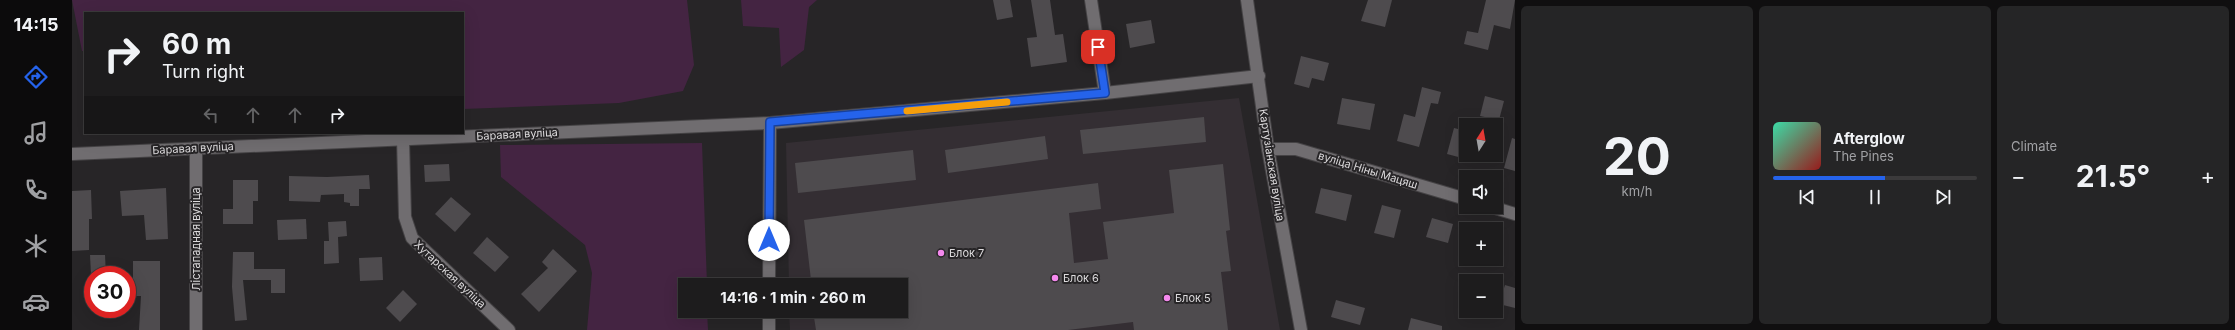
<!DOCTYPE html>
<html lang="en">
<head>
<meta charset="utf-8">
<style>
	body { margin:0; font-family:Inter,sans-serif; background:#252526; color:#f1f3f6; height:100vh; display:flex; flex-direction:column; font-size:15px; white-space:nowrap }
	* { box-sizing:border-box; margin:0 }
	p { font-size:13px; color:#a0a1a4 }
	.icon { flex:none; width:22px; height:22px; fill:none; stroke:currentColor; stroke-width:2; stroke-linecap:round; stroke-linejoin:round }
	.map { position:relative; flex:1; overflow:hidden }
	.side { display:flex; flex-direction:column; gap:6px; padding:6px; background:#100f10; width:720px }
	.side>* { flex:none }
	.top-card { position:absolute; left:12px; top:12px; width:380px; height:122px; border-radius:0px; box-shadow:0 4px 16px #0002,0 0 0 1px #3b3a3b; background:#1d1c1d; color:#f1f3f6; overflow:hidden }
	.needle { width:26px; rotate:11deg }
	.fabs { position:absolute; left:1387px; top:118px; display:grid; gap:8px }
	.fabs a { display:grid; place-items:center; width:44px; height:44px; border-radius:0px; background:#1d1c1d; box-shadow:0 4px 16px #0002,0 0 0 1px #3b3a3b; font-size:20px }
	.speed { position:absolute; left:12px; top:266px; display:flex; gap:8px; font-size:20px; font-weight:700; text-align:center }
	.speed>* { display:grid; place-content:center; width:52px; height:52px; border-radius:50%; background:#1d1c1d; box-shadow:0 4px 16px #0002,0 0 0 1px #3b3a3b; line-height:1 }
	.speed .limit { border:6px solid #d22; background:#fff; color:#111 }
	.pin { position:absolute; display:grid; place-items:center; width:34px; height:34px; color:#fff; margin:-17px; border-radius:8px; box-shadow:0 2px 6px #0006 }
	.me { position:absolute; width:44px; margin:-22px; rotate:0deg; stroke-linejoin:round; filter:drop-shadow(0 0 3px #0008) }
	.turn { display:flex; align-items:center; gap:14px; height:84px; padding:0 12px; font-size:18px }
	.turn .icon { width:52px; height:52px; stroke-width:2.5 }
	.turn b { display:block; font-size:28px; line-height:34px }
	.lanes { display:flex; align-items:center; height:38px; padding:0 12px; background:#0003; justify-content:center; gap:20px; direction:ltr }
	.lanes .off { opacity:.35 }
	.big { font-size:30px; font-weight:700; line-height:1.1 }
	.side .widget { flex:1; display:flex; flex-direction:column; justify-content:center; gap:6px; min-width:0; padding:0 14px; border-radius:6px; background:#252526 }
	.side .dial { align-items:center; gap:0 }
	.dial b { font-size:52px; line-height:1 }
	.song { display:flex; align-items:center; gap:12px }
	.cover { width:48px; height:48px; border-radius:6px; background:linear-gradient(135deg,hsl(160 70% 55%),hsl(0 70% 35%)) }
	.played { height:4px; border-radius:2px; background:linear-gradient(90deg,#2563eb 55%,#3b3a3b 55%) }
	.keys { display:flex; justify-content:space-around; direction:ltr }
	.heat { display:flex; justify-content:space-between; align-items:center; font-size:22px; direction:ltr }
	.side .tiles { flex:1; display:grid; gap:6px; grid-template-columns:repeat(3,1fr) }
	.trip { position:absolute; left:606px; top:278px; width:230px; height:40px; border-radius:0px; background:#1d1c1d; box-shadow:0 4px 16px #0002,0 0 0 1px #3b3a3b; font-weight:700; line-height:40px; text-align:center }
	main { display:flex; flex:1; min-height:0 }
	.tab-bar { display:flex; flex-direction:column; width:72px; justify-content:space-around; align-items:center; background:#0c0b0c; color:#a0a1a4 }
	.tab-bar .icon { width:28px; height:28px }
	.tab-bar .current { color:#2563eb }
	.tab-bar b { font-size:18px; color:#f1f3f6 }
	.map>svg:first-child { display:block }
	.built { fill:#342e33 }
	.green { fill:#442442 }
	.building { fill:#4e4b4e }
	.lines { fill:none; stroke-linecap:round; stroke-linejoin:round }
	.street-casing { stroke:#454345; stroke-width:14 }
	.street { stroke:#706d70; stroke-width:12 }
	.route-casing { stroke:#184099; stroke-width:10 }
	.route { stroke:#2563eb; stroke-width:7 }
	.slow { stroke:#f59e0b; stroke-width:7 }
	.poi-dot { fill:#f589ee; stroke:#272527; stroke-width:1.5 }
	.labels { text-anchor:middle; stroke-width:4; stroke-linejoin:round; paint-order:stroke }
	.street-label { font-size:11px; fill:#dddbdd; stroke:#272527 }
	.poi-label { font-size:11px; fill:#dddbdd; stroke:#272527; text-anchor:start }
</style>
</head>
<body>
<main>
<nav class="tab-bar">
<b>14:15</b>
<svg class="icon current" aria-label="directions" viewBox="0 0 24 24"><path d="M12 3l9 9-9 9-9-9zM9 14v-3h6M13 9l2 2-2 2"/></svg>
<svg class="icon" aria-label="music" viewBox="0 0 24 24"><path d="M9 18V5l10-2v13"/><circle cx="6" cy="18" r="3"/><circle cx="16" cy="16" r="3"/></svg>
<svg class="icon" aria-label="phone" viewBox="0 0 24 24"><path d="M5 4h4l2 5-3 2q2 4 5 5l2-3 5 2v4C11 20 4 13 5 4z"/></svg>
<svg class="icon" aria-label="climate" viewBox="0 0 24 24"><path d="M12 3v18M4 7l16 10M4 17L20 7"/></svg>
<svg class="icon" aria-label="car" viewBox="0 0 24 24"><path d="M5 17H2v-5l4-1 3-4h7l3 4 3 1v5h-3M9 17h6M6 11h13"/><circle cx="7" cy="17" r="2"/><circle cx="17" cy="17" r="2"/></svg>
</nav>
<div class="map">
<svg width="1443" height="330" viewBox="0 0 1443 330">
	<rect width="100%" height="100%" fill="#272527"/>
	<path class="built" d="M1167,98L1208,330H718L717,311H829V285H717L714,143Z"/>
	<g class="green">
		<path d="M0,0H615L622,65L611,91L547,103L391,109V13H13V51H10Z"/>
		<path d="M669,0H745L737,7L732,50L709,67L707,28L671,26Z"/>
		<path d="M630,143L635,285H613V311H635L636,330H515L520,273L513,245L429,177L428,145Z"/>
	</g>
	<g class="building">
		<path d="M921,0H938L941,17L925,20Z"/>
		<path d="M959,0H978L983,35L991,34L995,62L959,67L955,38L965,37Z"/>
		<path d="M1296,0H1320L1313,27L1289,21Z"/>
		<path d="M1414,0H1443L1438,29L1422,25L1416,50L1392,44L1395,31L1406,33Z"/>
		<path d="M1079,20L1083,43L1058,48L1054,24Z"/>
		<path d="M1229,56L1257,63L1252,81L1240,78L1237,88L1222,84Z"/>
		<path d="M1350,87L1369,92L1366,104L1359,103L1347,147L1325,141L1332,114L1343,117Z"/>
		<path d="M1413,96L1432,101L1427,120L1408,116Z"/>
		<path d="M1270,98L1303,104L1298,130L1265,124Z"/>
		<path d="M1132,117L1134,142L1011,154L1008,130Z"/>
		<path d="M1382,128L1394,131V159L1375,154Z"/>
		<path d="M973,136L976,159L876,173L873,150Z"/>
		<path d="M1440,138L1443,139V171L1432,168Z"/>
		<path d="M841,150L844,180L726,193L723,163Z"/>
		<path d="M377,164L378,181L353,182L352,165Z"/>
		<path d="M1151,164L1158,230L1154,231L1159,271L1149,272L1156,330H1062L1061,322L996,330H744L741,311H829V285H773L772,277L739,280L732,220L1026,183L1029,209L997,213L1002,263L1036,259L1031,222L1102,213L1097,170Z"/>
		<path d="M297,175L298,189H287V206H278V203L272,202V194L249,195L248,202L217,201V176L255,177Z"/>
		<path d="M161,180H186V201H181V224H151V209H161Z"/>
		<path d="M94,188L96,239L74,240L72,215L50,216L48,191Z"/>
		<path d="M1249,188L1280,195L1274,221L1243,213Z"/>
		<path d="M19,190L20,219H17V250L0,251V191Z"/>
		<path d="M379,197L399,214L383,232L363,214Z"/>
		<path d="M1310,205L1329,210L1322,238L1302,233Z"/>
		<path d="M1360,218L1381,224L1376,243L1354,237Z"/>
		<path d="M234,219L235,239L206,240L205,220Z"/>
		<path d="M274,221L275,236L266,237L267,263L252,264V241H257L256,222Z"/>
		<path d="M415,237L437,257L423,272L401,253Z"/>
		<path d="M481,249L505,271L467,312L449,294L476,268L470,262Z"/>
		<path d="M161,252H182V269H213V293H199V280H171L175,320L163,321L160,287Z"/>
		<path d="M18,255H33L34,275H19Z"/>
		<path d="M310,257L311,280L288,281L287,258Z"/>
		<path d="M61,261H88V330H67L69,296H61Z"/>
		<path d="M1433,285L1443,288V308L1427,304Z"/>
		<path d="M331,290L345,304L328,322L314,308Z"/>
		<path d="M1264,300L1293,308L1288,325L1259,317Z"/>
		<path d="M1339,318L1370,326V330H1336Z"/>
	</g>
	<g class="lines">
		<defs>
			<g id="street">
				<path d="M1019,0L1033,93"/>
				<path d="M1175,0L1196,149L1229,330"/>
				<path d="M331,139L333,217L340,238L437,330"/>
				<path d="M1196,149H1224L1394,199"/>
				<path d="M0,154L698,123L1033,93L1187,76"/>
				<path d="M1420,207L1443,214"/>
				<path d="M697,285L698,123"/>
				<path d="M124,330V148"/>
				<path d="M697,330V311"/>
			</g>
		</defs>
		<use href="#street" class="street-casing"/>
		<use href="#street" class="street"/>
	</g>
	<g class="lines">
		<defs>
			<path id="route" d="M697,240L698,122L1033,93L1026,47"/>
		</defs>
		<use href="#route" class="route-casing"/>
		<use href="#route" class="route"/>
		<path class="slow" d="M835,111L935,102"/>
	</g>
	<g class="poi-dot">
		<circle cx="869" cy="253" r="4"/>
		<circle cx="983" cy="278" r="4"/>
		<circle cx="1095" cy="298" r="4"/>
	</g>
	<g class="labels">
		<g class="street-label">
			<text transform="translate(445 134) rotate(-3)" y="4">Баравая вуліца</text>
			<text transform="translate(121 148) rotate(-3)" y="4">Баравая вуліца</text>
			<text transform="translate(1200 165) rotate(81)" y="4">Картузіанская вуліца</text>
			<text transform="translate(1296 170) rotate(17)" y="4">вуліца Ніны Мацяш</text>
			<text transform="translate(124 239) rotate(-90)" y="4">Лістападная вуліца</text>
			<text transform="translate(378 274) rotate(43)" y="4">Хутарская вуліца</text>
		</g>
		<g class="poi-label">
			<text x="877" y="257">Блок 7</text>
			<text x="991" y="282">Блок 6</text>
			<text x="1103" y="302">Блок 5</text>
		</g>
	</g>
</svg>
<div class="fabs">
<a><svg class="needle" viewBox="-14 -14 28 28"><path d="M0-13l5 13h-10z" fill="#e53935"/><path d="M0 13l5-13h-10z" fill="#a0a1a4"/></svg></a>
<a><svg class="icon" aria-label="sound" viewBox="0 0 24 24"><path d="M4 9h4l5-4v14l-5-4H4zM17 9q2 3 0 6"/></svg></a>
<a>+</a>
<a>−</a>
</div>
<div class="speed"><div class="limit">30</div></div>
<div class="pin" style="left:1026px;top:47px;background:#d93025"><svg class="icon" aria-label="arrive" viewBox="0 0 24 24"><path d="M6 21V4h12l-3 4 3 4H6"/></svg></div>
<svg class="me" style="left:697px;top:240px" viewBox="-20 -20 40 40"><circle r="19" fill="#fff"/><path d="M0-13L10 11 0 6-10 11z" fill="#2563eb"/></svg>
<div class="trip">14:16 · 1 min · 260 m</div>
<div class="top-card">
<div class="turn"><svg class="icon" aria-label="right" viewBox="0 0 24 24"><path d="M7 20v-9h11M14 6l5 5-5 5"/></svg><div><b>60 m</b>Turn right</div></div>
<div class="lanes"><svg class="icon off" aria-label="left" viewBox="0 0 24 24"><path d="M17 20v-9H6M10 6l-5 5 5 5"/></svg><svg class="icon off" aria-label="ahead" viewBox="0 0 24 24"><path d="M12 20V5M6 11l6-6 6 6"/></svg><svg class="icon off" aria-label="ahead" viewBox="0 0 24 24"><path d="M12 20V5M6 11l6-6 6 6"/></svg><svg class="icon" aria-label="right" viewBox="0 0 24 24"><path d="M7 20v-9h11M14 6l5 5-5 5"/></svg></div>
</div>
</div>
<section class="side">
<div class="tiles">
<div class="widget dial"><b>20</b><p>km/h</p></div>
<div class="widget">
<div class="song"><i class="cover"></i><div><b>Afterglow</b><p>The Pines</p></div></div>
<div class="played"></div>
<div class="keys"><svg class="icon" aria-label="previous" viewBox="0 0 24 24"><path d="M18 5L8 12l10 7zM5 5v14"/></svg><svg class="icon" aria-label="pause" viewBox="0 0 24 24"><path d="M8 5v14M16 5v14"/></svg><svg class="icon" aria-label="next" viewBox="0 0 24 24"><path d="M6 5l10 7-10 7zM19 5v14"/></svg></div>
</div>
<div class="widget"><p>Climate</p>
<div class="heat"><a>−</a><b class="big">21.5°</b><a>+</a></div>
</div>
</div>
</section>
</main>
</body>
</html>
